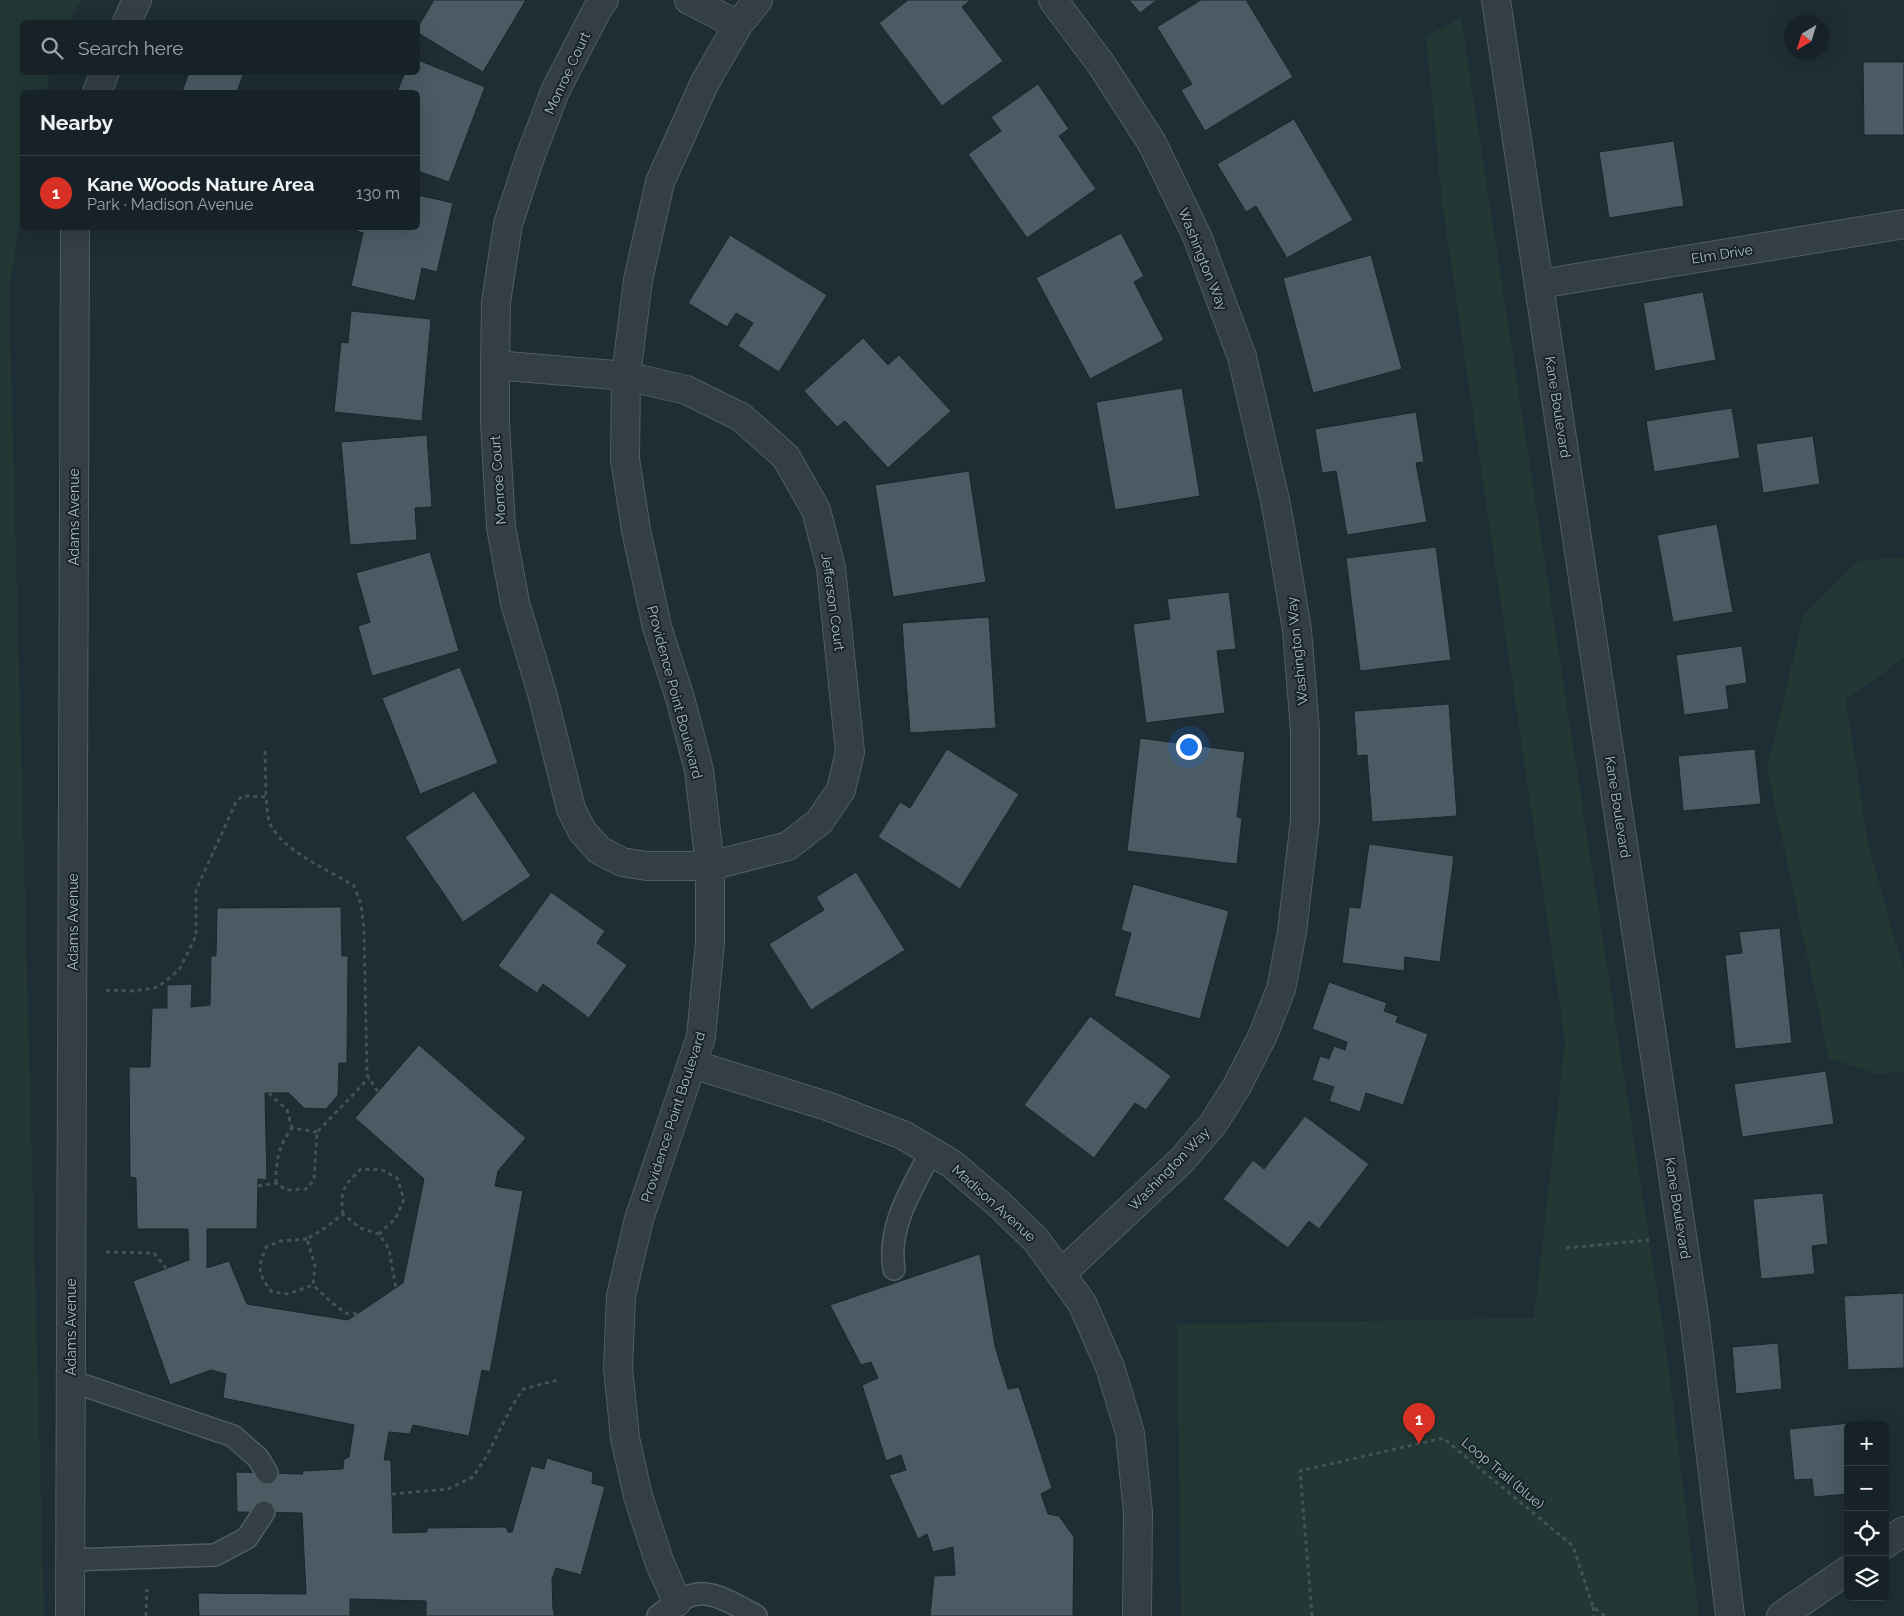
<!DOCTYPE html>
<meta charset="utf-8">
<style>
body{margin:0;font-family:Raleway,sans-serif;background:#242f34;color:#f1f3f6}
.controls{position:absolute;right:15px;bottom:15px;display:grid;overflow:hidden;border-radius:8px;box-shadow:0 5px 20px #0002}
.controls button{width:45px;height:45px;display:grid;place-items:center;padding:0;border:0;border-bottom:1px solid #363f45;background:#172228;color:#f1f3f6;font:25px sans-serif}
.compass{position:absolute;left:1784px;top:15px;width:45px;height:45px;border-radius:50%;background:#172228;box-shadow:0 5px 20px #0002;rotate:218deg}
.you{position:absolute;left:1188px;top:746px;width:18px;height:18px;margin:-12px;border:4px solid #fff;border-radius:50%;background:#1a73e8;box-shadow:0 0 0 8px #1a73e833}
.badge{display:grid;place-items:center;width:32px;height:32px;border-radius:50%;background:#d93025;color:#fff;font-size:16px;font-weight:700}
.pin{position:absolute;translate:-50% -41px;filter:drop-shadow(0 1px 2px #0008)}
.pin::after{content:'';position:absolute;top:26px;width:18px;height:15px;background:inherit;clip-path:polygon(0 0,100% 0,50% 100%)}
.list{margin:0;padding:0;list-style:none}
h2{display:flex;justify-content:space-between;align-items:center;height:65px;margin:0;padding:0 20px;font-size:21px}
h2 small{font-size:16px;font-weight:400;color:#9ea4a8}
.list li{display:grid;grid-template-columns:32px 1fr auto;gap:15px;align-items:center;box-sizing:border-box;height:75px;padding:0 20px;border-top:1px solid #363f45}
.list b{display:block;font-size:19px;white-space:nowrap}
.list p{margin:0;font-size:16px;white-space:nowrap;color:#9ea4a8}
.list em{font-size:16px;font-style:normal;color:#9ea4a8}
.icon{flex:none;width:28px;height:28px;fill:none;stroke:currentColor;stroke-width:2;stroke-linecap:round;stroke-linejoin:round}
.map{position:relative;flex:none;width:1904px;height:1616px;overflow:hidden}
.search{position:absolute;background:#172228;box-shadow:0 5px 20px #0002;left:20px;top:20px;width:400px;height:55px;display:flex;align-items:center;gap:12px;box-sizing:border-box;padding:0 18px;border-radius:8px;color:#9ea4a8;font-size:19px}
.panel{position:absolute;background:#172228;box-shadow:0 5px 20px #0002;left:20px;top:90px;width:400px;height:140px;border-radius:8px}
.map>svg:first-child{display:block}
.green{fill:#223834}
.building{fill:#4a5b64;stroke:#1a262c}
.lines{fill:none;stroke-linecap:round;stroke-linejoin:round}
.service-casing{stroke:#505d64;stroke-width:24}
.minor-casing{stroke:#505d64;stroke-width:30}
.tertiary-casing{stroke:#505d64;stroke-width:30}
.path{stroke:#415452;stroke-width:3;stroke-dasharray:4 4;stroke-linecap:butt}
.service{stroke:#333f45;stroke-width:21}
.minor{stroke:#333f45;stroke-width:28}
.tertiary{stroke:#333f45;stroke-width:28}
.labels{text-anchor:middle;stroke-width:4;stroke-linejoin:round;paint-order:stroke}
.street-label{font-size:14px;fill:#acbac3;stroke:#18242a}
</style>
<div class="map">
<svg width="1904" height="1616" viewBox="0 0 1904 1616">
<rect width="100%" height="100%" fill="#1f2d35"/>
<path class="green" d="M0,0h82l-13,22h-47v50l28,1 -4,19h-24v117l-13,81 35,1326h-44z
M1461,18l205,1330 33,268h-518l-4,-292 357,-6 31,-277 -123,-839 -16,-166z
M1904,557v101l-58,42 22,143 36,129v99l-27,3 -48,-16 -62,-289 37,-156 53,-52z"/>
<path class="building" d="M434,0h92l-43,72 -65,-39v-6z
M908,0h63l-9,7 41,54 -61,45 -63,-83z
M1129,0h28l-17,13z
M1201,0h45l47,77 -88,54 -24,-41 11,-6 -35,-57z
M418,60l67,27 -36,95 -31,-11v-79h-21l8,-20h13z
M1863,62h41v73h-40z
M189,72h55l-7,20h-55z
M1038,84l31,45 -10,7 37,53 -69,49 -59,-84 33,-23 -10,-14z
M1294,119l59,101 -66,38 -31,-52 -10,6 -29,-48z
M1674,141l10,65 -75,12 -10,-66z
M418,195l35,8 -16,69 -15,-4 -7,33 -64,-15 12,-53 -9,-3 1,-2h63z
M1121,233l23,43 -10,6 30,58 -74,39 -54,-101z
M730,235l97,60 -48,77 -41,-26 15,-23 -17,-10 -9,14 -39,-24z
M1371,255l31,114 -89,24 -30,-115z
M1703,292l13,68 -61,11 -12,-68z
M351,311l80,8 -9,102 -88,-9 7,-70 7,1z
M863,338l25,27 11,-10 52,56 -63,57 -43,-47 -8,6 -33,-36z
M1182,388l18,108 -85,14 -19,-108z
M1732,408l8,50 -86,14 -8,-51z
M1416,412l8,50 -8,1 11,59 -80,13 -11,-64 -14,2 -7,-44z
M427,435l5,72 -17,1 2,32 -67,5 -9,-103z
M1813,436l7,48 -57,9 -7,-49z
M969,471l17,111 -93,15 -18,-112z
M1717,524l16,88 -60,10 -16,-87z
M1436,547l15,113 -91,11 -14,-113z
M430,552l29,99 -87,25 -14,-50 12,-4 -14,-49z
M1229,592l7,57 -19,2 8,62 -79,10 -13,-99 37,-5 -3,-20z
M989,617l7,111 -86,5 -8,-110z
M1742,646l5,37 -21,3 3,23 -45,6 -8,-60z
M460,667l38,96 -78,31 -38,-96z
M1449,704l8,112 -85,6 -5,-67 -10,1 -3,-45z
M1140,738l105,14 -8,65 5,1 -5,46 -110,-13z
M947,749l72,45 -59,95 -82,-52 22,-35 10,6z
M1755,749l6,55 -78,7 -5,-55z
M474,791l57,85 -68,46 -58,-85z
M1369,844l85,12 -14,106 -35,-5 -1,14 -62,-8 7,-56 11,1z
M856,872l49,78 -94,60 -42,-66 55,-34 -8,-13z
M1133,884l96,27 -29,108 -86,-23 17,-63 -10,-3z
M551,892l54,39 -8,12 30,22 -38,53 -46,-34 -6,9 -39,-27z
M341,907l1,49h6l-1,107h-8l-1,32 -12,14 -22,-1 -15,-15h-24l2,87 -9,-1 -1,50h-50v39l22,-7 18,43 101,16 55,-37 21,-104 -69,-61 64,-73 107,93 -28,33 -3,15 28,5 -33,181 -8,-2 -13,66 -56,-11 -3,9 -21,-2 -5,28h7l2,73 34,-1v-4l79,-1 2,5h4l19,-66 13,3 3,-11 46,14 -1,11 13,4 -24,88 -25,-7 -4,11 1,30 2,7h-129v-15l-76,-2v17h-151l-1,-23 108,1 -4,-81 -65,-1 -1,-40 67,2 -1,-3 41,-2 1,-10 5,-2 5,-32 -131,-27 3,-24 -15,-4 -41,15 -37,-104 56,-21 -1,-31h-51l-1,-51 -6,-1 -1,-110h21l2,-59h15v-23l25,-1 -1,23 19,-2 1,-49h5l1,-48z
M1780,928l12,115 -57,6 -10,-94 17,-2 -3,-21z
M1329,982l58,21 -3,8 14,5 -2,6 32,12 -25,71 -37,-12 -6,19 -31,-11 5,-14 -22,-7 8,-24 9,3 5,-13 11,4 2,-8 -35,-13z
M1090,1016l81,60 -25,34 -11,-7 -41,55 -70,-53z
M1826,1071l8,53 -92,13 -8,-53z
M1305,1116l64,48 -50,65 -10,-8 -21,27 -65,-49 30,-39 11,9z
M1823,1193l5,51 -16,2 3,28 -54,5 -8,-80z
M980,1254l15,92 13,43 11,-2 33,101 -11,6 7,20 11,2 15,21 -1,79h-143l4,-40 21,-1 -2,-28 -20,5 -6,-18 -9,5 -29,-64 17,-5 -5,-15 -15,6 -24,-76 16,-7 -7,-16 -10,3 -31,-60z
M1904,1293v75l-56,2 -4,-74z
M1778,1343l4,46 -46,5 -4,-47z
M1871,1421v4h-23v69l-34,3 -2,-18 -18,1 -5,-51z"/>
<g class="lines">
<g class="service-casing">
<path id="service" d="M894,1269c-7,-43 18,-80 37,-117
M71,1381l162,55 25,22 9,15
M71,1560l144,-5 32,-17 17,-26
M658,1616c12,-9 26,-21 41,-22 17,-2 43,14 57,22"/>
</g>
<g class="minor-casing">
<path id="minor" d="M689,0l49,25
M1053,0l48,64 51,79 45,93 45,121 33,143 6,33 16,97 8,101v89l-13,112 -11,57 -18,46 -26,51 -24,38 -31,36 -121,114
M127,22l10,-22
M97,92l8,-20
M1540,284l364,-60
M495,365l131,11 60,14 55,27 45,40 30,53 15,58 19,184 -9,38 -22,32 -31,24 -78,20h-63l-25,-4 -23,-12 -17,-19 -11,-22 -29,-116 -27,-90 -14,-76 -6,-104v-58l1,-63 12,-78 22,-67 26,-68 41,-79 7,-10
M692,1064l135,42 76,29 49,29 48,41 36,35 46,63 28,64 20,66 8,80 -1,103
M1885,1544l19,-13
M677,1602l-18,-41 -21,-65 -13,-58 -7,-70 3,-72 18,-77 62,-182 9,-95v-76l-11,-96 -19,-72 -23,-71 -21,-97 -11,-71 1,-83 12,-96 22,-98 45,-100 33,-57 20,-25
M70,1616l5,-1388
M1781,1616l67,-46"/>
</g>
<g class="tertiary-casing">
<path id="tertiary" d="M1496,0l198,1315 36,301"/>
</g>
<path class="path" d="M265,751l1,46
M107,992l1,-2 27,1 23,-4 21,-17 17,-34v-46l41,-90 6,-4 23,1c1,8 1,19 4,27 15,29 58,45 84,62l7,18 3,25 3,146 11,17
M269,1093l18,17 5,18
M276,1183c0,-23 2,-36 16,-55l25,4
M258,1186l18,-3 10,7 20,-1 8,-9 3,-48 52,-54
M343,1214c-3,-24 1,-29 18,-45l21,1 15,8 7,21 -8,19 -17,16
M307,1239l-26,2 -15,6c-9,22 -8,27 6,45l16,2 25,-9
M1566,1248l83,-8
M106,1252l48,1 12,15
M357,1314l-12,-1 -15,-12 -17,-16 2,-19 -8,-27 18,-11 18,-14 17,14 19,6 10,15 7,39
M392,1494l56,-5 25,-12 13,-20 26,-51 11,-17 35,-9
M1593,1607l1,9
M146,1616l1,-27
M1312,1616l-12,-145 143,-33 130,108 20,61 12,9"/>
<use href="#service" class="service"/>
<use href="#minor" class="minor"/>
<use href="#tertiary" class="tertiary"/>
</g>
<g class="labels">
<g class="street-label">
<text transform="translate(567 73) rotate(-65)" y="5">Monroe Court</text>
<text transform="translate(1722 254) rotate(-9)" y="5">Elm Drive</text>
<text transform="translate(1203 259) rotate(68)" y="5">Washington Way</text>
<text transform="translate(1558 407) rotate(81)" y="5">Kane Boulevard</text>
<text transform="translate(498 480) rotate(-94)" y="5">Monroe Court</text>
<text transform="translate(74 517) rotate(-90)" y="5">Adams Avenue</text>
<text transform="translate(833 602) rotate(82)" y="5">Jefferson Court</text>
<text transform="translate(1297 651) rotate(-96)" y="5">Washington Way</text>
<text transform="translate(675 692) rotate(75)" y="5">Providence Point Boulevard</text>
<text transform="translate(1618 807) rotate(81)" y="5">Kane Boulevard</text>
<text transform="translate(73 922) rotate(-90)" y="5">Adams Avenue</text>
<text transform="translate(673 1117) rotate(-72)" y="5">Providence Point Boulevard</text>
<text transform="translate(1169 1169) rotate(-46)" y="5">Washington Way</text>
<text transform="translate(994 1203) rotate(42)" y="5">Madison Avenue</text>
<text transform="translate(1678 1208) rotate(81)" y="5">Kane Boulevard</text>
<text transform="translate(71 1327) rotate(-90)" y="5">Adams Avenue</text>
<text transform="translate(1503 1473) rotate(40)" y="5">Loop Trail (blue)</text>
</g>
</g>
</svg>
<div class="controls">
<button>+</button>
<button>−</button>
<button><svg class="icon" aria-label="locate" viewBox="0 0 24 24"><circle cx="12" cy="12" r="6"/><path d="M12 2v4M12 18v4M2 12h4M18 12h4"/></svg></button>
<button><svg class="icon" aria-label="layers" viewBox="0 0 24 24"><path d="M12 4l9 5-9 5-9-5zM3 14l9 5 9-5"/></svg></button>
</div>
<svg class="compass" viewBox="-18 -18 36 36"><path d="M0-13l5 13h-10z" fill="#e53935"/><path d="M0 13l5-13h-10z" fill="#9ea4a8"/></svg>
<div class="you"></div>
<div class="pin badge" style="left:1419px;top:1444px">1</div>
<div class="search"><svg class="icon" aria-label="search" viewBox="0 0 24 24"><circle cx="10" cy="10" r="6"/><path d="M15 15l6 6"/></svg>Search here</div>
<section class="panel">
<h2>Nearby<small></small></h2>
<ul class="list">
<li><span class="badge">1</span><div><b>Kane Woods Nature Area</b><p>Park · Madison Avenue</p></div><em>130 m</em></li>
</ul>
</section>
</div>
